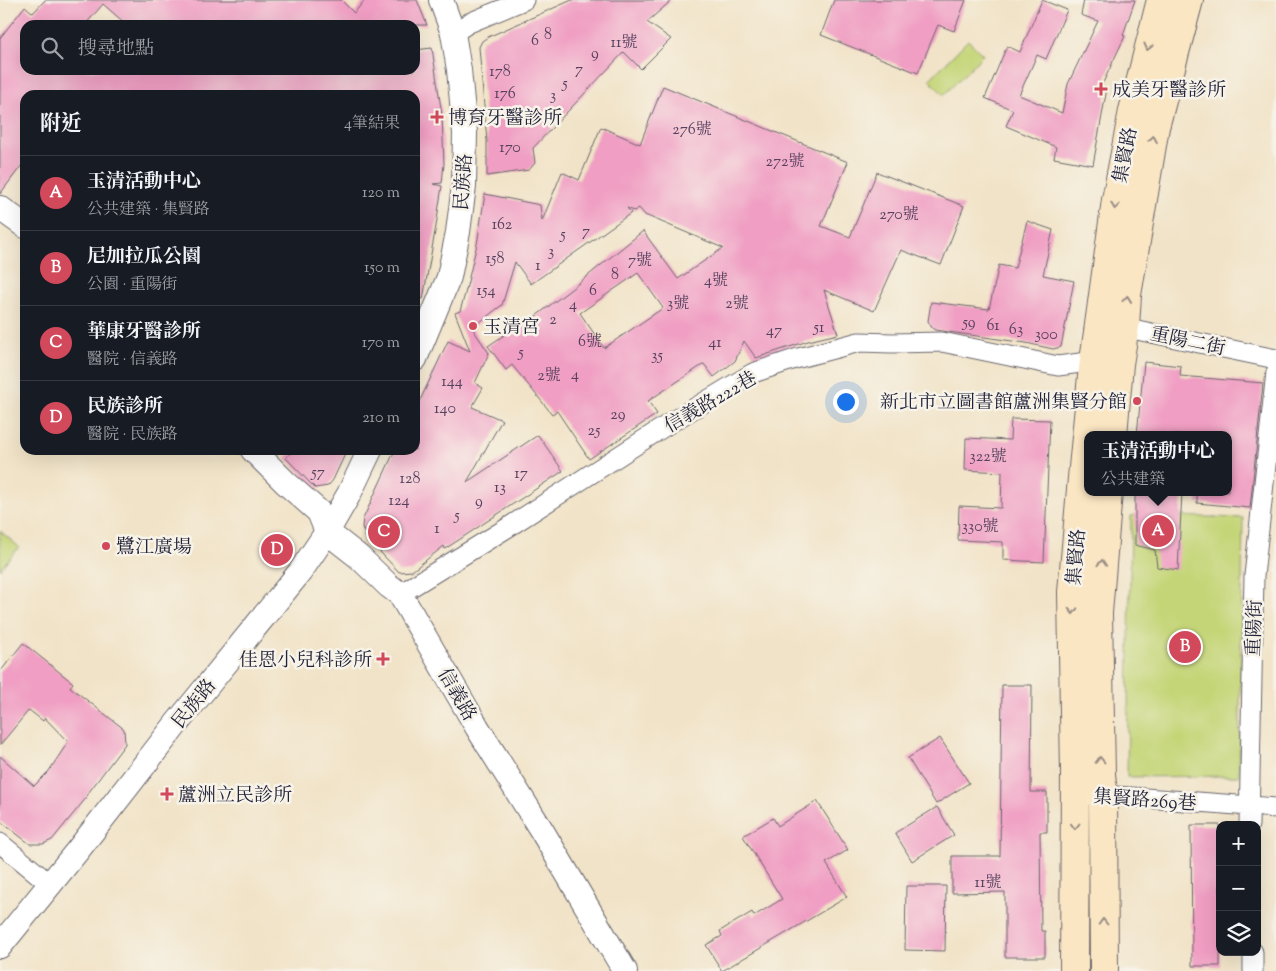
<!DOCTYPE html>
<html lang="zh-TW">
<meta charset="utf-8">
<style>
body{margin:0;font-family:"Sorts Mill Goudy","Noto Serif TC",serif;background:#242831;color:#f1f3f6}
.controls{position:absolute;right:15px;bottom:15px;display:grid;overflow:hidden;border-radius:10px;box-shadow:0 5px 20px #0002}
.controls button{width:45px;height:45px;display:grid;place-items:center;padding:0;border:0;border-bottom:1px solid #363941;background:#171b24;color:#f1f3f6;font:25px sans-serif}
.you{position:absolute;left:845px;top:401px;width:18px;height:18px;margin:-12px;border:4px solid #fff;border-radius:50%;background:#1a73e8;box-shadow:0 0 0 8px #1a73e833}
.badge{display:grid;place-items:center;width:32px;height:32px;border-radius:50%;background:#d1495b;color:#fff;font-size:16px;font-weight:700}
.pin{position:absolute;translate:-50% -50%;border:2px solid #fff;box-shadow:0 1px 5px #0006}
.popup{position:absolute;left:1084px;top:431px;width:148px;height:65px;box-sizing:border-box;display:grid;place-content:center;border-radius:10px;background:#171b24;filter:drop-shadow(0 1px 4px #0005);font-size:16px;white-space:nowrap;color:#9ea1a6}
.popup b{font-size:19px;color:#f1f3f6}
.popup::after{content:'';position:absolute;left:50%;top:100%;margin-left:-10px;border:10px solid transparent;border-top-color:#171b24}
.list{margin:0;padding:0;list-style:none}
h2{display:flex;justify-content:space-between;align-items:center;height:65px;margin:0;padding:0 20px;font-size:21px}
h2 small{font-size:16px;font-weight:400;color:#9ea1a6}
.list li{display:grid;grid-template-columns:32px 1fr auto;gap:15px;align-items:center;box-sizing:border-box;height:75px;padding:0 20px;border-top:1px solid #363941}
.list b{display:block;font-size:19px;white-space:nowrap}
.list p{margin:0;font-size:16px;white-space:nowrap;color:#9ea1a6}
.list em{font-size:16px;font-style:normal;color:#9ea1a6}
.icon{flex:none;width:28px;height:28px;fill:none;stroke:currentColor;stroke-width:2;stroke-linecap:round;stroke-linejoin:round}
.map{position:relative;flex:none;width:1276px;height:971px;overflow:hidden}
.search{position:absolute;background:#171b24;box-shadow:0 5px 20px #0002;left:20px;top:20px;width:400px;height:55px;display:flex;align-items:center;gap:12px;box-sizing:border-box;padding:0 18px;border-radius:15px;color:#9ea1a6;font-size:19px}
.panel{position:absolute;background:#171b24;box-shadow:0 5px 20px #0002;left:20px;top:90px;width:400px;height:365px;border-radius:15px}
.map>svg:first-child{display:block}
.green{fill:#c4d577;stroke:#737c59}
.building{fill:#f09ec3;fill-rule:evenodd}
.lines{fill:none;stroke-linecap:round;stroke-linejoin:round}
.minor-casing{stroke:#6a666c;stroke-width:21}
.tertiary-casing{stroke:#6a666c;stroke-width:26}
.secondary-casing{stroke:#6a666c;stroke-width:30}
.minor{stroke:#fff;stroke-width:19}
.tertiary{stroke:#fff;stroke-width:24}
.secondary{stroke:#fbe6c3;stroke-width:28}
.oneway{stroke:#998e86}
.poi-dot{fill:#d1495b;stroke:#f7f3e8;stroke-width:2}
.labels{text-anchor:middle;stroke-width:5;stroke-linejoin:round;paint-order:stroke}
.number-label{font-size:16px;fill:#56415d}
.poi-label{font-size:19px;fill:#22223b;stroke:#f7f3e8;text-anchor:start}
.street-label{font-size:19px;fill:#22223b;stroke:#f7f3e8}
</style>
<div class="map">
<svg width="1276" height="971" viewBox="0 0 1276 971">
<rect width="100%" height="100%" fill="#f7f3e8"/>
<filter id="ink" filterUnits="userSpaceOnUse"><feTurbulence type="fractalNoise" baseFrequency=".02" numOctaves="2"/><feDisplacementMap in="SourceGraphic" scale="10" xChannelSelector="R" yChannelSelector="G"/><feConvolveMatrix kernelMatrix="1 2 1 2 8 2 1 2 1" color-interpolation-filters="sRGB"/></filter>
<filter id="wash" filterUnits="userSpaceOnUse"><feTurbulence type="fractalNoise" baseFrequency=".0096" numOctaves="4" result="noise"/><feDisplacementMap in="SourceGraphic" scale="20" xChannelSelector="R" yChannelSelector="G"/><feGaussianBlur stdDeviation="1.12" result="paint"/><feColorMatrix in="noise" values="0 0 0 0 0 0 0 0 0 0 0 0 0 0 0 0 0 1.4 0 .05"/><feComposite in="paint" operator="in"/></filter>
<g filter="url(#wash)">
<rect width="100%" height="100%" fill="#f1e3c7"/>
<path class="green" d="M968,40l15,15 -39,40 -15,-15z
M1135,515l108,3 -4,258 -112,1 4,-261z
M0,531l19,16 -19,22z"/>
<g id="blocks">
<path class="building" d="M45,0h296l13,13 11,-13h52l10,25h-300l-24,-21 -18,21h-60v45h390v-20l17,-2 10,67 2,49 -2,19 -9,1 9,2 -6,40 -13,73 -8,-1v-203h-390v66l-25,33v-156l25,-32 8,7z
M572,0h100l-25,22 24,17 -30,30 -17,-17 -91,96 2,15 -6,7 -42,6v-35l-8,-94 3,-6 6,-4z
M834,0h132l-12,31 -16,-6 -20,48 -97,-38z
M1042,0l25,10 -21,49 -9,-4 -18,40 43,18 6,-29 30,-63 -17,-6 3,-15h51l-12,35 2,1 -24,51 6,1 -14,77 -39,-7 2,-11 -50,-21 7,-16 -28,-12 22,-52 13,6z
M663,86l185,76 -27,64 29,11 27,-65 87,34 -23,59 -40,-15 -27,61 -50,-21 14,44 -30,7 -52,17 -12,-17 -9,20 -21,16 -10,-13 -56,37 9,13 -68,45 -32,-48 -5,3 -40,-49 -6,5 -18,-24 34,-23 5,-2 1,1 46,-35 69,-56 35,48 45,-31 -78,-33 -6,-7 -5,3 -7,-3 4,5 -100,71 -16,-22 -13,43 -30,23 17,25 -14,30 8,5 -11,19 30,13 -35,62 71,-47 25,36 -118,78 -1,-3 -32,25 -13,1 -33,-35 -4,-10 1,-8 32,-69h20v-39l33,-70 22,10 -15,-38 5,-2 5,-17 12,-50 8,-50 55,11 2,16 20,-49 17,8 22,-53 39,17zM638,273l25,35 -59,40 -24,-35z
M1027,221l26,9 -10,45 31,6 -13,66 -8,2 -27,-6 -91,-13 -3,-2 -4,-7 3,-19 58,7 10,-44 16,3z
M1144,362l37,4 -1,10 83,7 -13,125 -53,-5v-11h31v-57h-91z
M1011,419l39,1 -6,142 -41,-2v-18l-45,-2 1,-34 42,2 1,-36 -37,-2 1,-32 44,2z
M293,450h54l-14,30 -5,6 -13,2 -29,-30z
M1135,492h47l-4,78 -21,-3 -2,-17 -20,-5z
M23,643l50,40 -3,4 54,42 1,15 -39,52 1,1 -35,43 -9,4h-13l-30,-23v-65l34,30 15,-15 19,-29 -23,-24 -2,3 -14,-11 -29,35v-73z
M1002,685h30l-1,107h16v40h-7l1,99h4v26h-40v-65l-53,1v-37h48z
M940,738l29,45 -33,21 -28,-46z
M817,801l31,49 -22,13 21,34 -125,74 -16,-26 16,-9 -2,-5 32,-19 2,4 28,-17 -39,-63 30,-18 5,8z
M937,807l17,28 -42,26 -17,-28z
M1191,825h29v141h-28z
M906,886h40l-1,65 -40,-1z"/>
</g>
</g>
<g filter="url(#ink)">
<use href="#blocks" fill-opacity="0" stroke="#6a666c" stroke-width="1"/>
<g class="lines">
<g class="minor-casing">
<path id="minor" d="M453,33l16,-10 55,-23
M1113,325l163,34
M400,594l107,-66 166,-107 80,-48 42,-14 64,-17 33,1 50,-1 116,24 37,-5 11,1
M1075,794l57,3 144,11
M1249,825l5,-249 22,-204
M0,843l50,41
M1253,952v19"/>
</g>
<g class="tertiary-casing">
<path id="tertiary" d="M0,208l25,18
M415,359l34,-82 9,-45 6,-46 1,-53 -6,-63 -6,-37 -12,-33
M253,450l33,33 33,29 8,20 32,25 30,29 11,8 77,133 65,104 83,140
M0,946l78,-96 99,-127 123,-151 27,-40 22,-38 21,-44"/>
</g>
<g class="secondary-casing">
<path id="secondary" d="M1113,435l6,-71 6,-38 2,-31 28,-168 34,-127
M1074,971l1,-198 -3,-181 10,-114 10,-102 24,-176 17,-89 28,-111
M1104,971l-1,-176 -2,-21 -3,-161 10,-121"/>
</g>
<use href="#minor" class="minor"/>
<use href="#tertiary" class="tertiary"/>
<use href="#secondary" class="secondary"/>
</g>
<defs><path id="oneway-chevron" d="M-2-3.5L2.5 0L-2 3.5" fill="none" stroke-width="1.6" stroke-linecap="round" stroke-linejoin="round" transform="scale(1.25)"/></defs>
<g class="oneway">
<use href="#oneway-chevron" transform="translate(1148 47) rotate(104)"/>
<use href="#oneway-chevron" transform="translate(1153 139) rotate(-80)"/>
<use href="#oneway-chevron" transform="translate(1115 206) rotate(98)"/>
<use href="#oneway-chevron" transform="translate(1127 299) rotate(-85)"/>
<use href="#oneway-chevron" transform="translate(1102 563) rotate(-86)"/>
<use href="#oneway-chevron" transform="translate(1073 611) rotate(89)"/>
<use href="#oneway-chevron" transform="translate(1100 760) rotate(-91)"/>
<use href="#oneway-chevron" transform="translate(1075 826) rotate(91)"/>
<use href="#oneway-chevron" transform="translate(1103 922) rotate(-91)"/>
</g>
</g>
<g class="poi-dot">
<path d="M1098.5 81.5h5v5h5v5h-5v5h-5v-5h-5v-5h5z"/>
<path d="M434.5 109.5h5v5h5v5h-5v5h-5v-5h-5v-5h5z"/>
<circle cx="473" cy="326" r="5"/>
<circle cx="1137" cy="401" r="5"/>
<circle cx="106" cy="546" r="5"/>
<path d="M380.5 651.5h5v5h5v5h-5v5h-5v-5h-5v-5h5z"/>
<path d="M164.5 786.5h5v5h5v5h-5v5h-5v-5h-5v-5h5z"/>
</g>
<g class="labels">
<g class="number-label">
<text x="548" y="39">8</text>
<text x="535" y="45">6</text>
<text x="624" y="47">11號</text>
<text x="595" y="58">9</text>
<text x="579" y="74">7</text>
<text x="500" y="76">178</text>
<text x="565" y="88">5</text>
<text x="505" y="98">176</text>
<text x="553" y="100">3</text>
<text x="692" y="134">276號</text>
<text x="510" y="152">170</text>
<text x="785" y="166">272號</text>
<text x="899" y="219">270號</text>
<text x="502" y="229">162</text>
<text x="586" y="236">7</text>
<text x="563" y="239">5</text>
<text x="551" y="256">3</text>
<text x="495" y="263">158</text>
<text x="640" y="265">7號</text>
<text x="538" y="270">1</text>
<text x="615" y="279">8</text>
<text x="716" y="285">4號</text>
<text x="486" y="295">154</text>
<text x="593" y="295">6</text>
<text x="678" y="308">3號</text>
<text x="737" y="308">2號</text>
<text x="573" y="309">4</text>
<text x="553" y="324">2</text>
<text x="969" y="327">59</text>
<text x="993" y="330">61</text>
<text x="819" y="332">51</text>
<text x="1016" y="334">63</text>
<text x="774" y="335">47</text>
<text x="1046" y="339">300</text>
<text x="590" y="346">6號</text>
<text x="715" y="347">41</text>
<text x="521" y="357">5</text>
<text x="657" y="360">35</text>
<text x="575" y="379">4</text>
<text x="549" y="380">2號</text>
<text x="452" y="386">144</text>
<text x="445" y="413">140</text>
<text x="618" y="419">29</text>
<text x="594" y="435">25</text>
<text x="988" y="461">322號</text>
<text x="318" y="477">57</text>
<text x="521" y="478">17</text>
<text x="410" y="483">128</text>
<text x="500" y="492">13</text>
<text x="399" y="505">124</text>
<text x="479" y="506">9</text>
<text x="457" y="520">5</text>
<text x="980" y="531">330號</text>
<text x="437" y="533">1</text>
<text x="988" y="887">11號</text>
</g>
<g class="poi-label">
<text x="1112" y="96">成美牙醫診所</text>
<text x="448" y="124">博育牙醫診所</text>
<text x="483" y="333">玉清宮</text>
<text x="1127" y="408" text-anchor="end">新北市立圖書館蘆洲集賢分館</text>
<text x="116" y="553">鷺江廣場</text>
<text x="372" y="666" text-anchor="end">佳恩小兒科診所</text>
<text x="178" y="801">蘆洲立民診所</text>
</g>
<g class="street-label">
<text transform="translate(1124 155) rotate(-79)" y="7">集賢路</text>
<text transform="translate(462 182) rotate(-86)" y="7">民族路</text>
<text transform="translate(1188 340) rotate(12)" y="7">重陽二街</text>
<text transform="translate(710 401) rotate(-30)" y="7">信義路222巷</text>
<text transform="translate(1075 557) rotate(-85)" y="7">集賢路</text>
<text transform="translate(1253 628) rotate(-88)" y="7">重陽街</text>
<text transform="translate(458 694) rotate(60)" y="7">信義路</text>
<text transform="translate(193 703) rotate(-51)" y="7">民族路</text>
<text transform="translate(1145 799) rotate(4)" y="7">集賢路269巷</text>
</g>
</g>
</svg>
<div class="controls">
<button>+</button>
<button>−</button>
<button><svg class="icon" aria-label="layers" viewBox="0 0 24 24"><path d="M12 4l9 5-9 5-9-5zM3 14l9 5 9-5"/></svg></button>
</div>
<div class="you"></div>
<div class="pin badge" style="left:1158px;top:531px">A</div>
<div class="popup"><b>玉清活動中心</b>公共建築</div>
<div class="pin badge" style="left:1185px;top:647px">B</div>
<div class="pin badge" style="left:384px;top:532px">C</div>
<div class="pin badge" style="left:277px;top:550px">D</div>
<div class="search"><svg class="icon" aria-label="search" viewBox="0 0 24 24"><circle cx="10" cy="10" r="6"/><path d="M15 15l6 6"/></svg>搜尋地點</div>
<section class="panel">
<h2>附近<small>4筆結果</small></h2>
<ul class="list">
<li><span class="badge">A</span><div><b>玉清活動中心</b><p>公共建築 · 集賢路</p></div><em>120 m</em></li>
<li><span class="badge">B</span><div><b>尼加拉瓜公園</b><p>公園 · 重陽街</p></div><em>150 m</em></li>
<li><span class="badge">C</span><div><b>華康牙醫診所</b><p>醫院 · 信義路</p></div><em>170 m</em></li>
<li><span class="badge">D</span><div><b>民族診所</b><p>醫院 · 民族路</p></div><em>210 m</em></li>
</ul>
</section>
</div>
